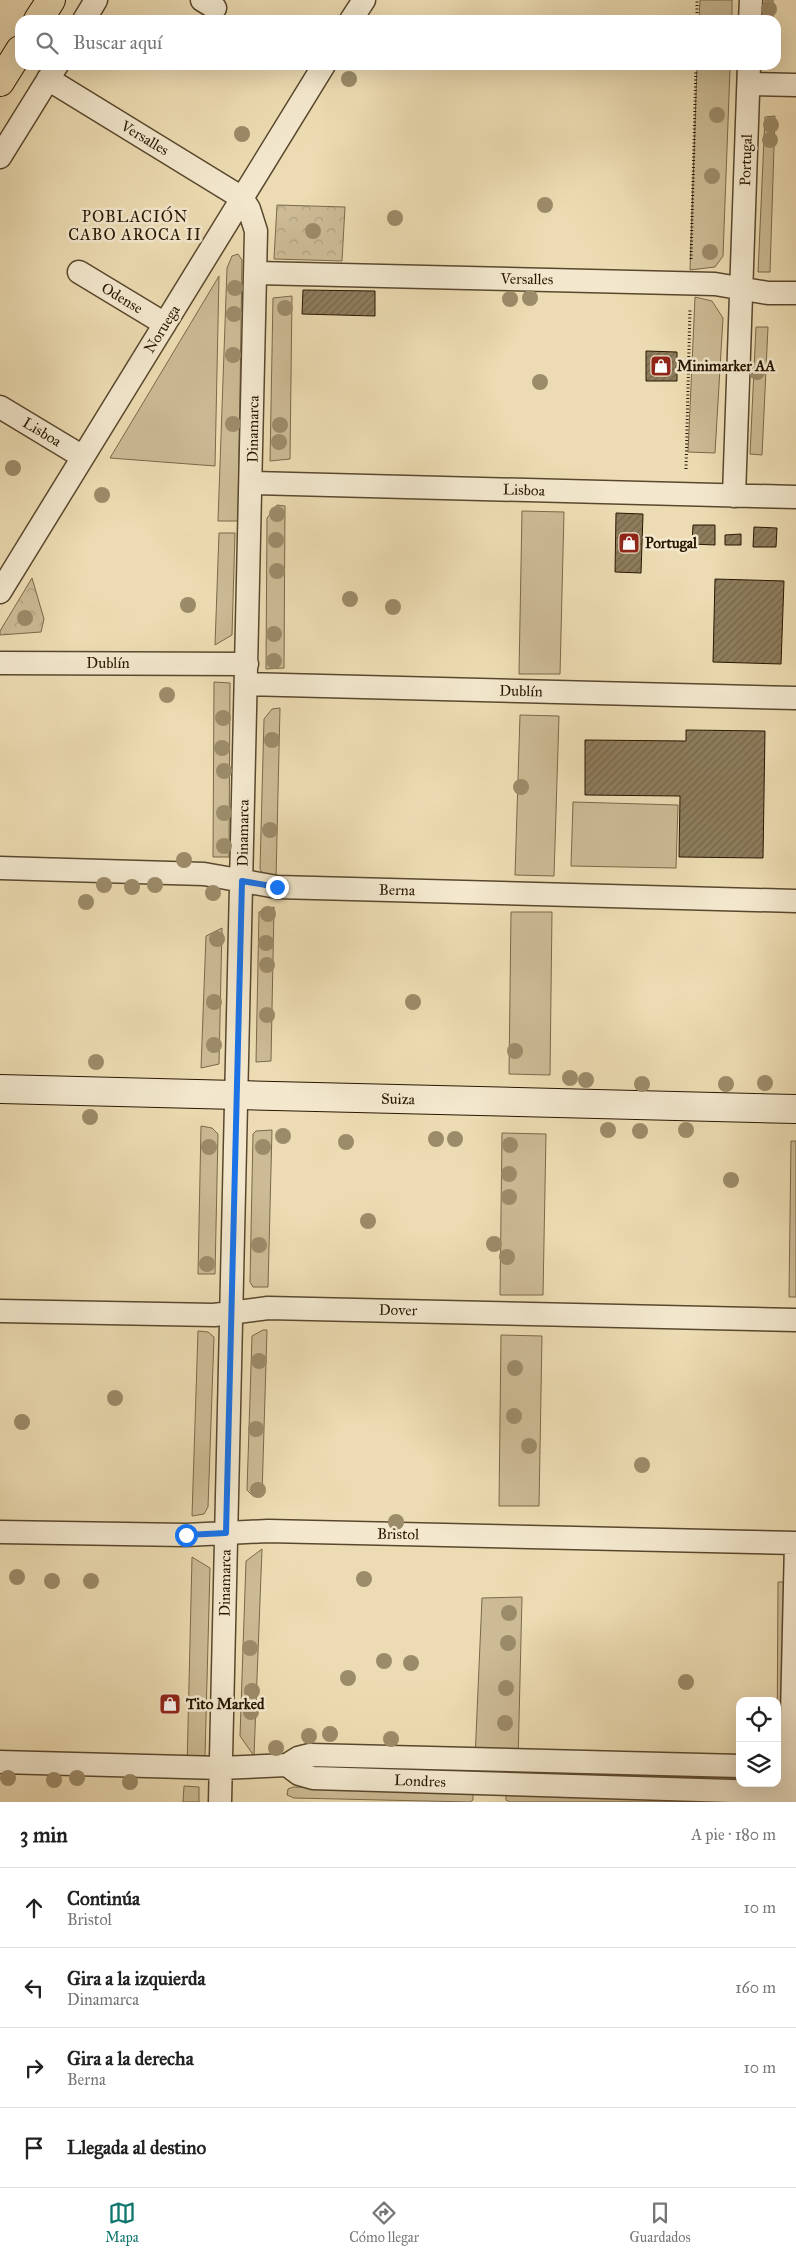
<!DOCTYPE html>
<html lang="es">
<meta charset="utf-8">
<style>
body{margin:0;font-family:"IM FELL Great Primer",serif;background:#f2f2f2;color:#222}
.controls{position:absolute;right:15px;bottom:15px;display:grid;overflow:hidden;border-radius:10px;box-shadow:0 5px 20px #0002}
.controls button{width:45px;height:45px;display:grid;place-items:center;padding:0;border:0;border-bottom:1px solid #e0e0e0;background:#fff;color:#222;font:25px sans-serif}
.stop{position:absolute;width:15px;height:15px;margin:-11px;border:4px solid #1a73e8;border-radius:50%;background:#fff}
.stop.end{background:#1a73e8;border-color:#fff;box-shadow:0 1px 5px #0008}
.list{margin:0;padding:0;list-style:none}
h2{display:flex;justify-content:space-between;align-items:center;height:65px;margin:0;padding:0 20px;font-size:21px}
h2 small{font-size:16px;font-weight:400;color:#767676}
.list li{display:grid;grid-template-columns:32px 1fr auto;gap:15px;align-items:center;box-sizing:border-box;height:80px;padding:0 20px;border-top:1px solid #e0e0e0}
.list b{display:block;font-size:19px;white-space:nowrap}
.list p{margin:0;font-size:16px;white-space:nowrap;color:#767676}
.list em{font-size:16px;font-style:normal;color:#767676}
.icon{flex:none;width:28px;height:28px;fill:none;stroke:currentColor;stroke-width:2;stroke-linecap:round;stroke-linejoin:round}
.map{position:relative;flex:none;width:796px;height:1802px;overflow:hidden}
.search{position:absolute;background:#fff;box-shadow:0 5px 20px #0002;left:15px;right:15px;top:15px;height:55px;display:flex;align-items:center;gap:12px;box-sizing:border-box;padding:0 18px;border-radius:15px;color:#767676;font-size:19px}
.sheet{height:385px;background:#fff}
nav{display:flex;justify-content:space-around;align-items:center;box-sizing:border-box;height:70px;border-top:1px solid #e0e0e0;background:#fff;font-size:14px;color:#767676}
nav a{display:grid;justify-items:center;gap:2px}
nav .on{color:#0f766e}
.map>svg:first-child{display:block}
.grass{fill:#ccbb95;stroke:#7a694a}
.forest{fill:url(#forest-crowns);stroke:#7a694a}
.building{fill:url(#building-hatch);stroke:#281700}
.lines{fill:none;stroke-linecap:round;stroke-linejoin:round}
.street-casing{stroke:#59482d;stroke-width:25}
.secondary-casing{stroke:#281700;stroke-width:30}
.primary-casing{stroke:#281700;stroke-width:30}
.path{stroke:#281700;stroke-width:3;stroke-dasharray:1 2.5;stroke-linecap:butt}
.street{stroke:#f3e8ce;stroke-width:22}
.secondary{stroke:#f3e8ce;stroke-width:28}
.primary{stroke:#eddcb3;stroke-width:28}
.tree{fill:#9c8b69}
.route{stroke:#1a73e8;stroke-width:6}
.labels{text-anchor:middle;stroke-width:5;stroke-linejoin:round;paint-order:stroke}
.street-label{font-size:15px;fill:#281700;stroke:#f3e8ce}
.poi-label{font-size:15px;font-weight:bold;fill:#281700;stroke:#f3e8ce;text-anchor:start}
.neighbourhood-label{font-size:16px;letter-spacing:1px;fill:#281700;stroke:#f3e8ce}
</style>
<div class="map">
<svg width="796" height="1802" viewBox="0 0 796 1802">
<defs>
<pattern id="forest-crowns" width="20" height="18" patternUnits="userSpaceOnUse" patternTransform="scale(1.25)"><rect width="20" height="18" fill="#ccbb95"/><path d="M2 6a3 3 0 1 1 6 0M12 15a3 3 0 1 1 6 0" fill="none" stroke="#afa07f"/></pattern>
<pattern id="building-hatch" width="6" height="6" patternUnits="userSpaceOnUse" patternTransform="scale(1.25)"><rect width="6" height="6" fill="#8e7d5d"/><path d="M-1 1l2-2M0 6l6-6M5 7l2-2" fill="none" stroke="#74654a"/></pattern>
</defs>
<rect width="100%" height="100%" fill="#eddcb3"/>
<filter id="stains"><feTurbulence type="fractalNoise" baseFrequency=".004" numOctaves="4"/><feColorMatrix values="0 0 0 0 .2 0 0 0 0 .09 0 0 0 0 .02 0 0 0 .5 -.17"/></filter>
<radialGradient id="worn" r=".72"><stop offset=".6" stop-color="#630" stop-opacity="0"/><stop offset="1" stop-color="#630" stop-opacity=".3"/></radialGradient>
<path class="grass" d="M700,0h32v20h-33z
M765,0h8v20h-8z
M697,65h28l5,4 -7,187 -8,11 -25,3z
M775,116l-5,156h-12l7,-155z
M238,254l4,6 -4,261h-20l9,-253 5,-12z
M219,276l-4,190 -105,-8z
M292,296l-2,163 -20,2 3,-163z
M695,297l17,4 11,17 -8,135 -27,-1z
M756,327h12l-6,128 -12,-1z
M277,505l8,1 -1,162 -18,1 1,-151z
M522,511l42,1 -4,162h-41z
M219,533h16l-3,102 -17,10z
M214,682l16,1 -1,174h-16z
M280,708l-4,171h-11l-5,-10 4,-150 8,-10z
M520,715l39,1 -5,160 -39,-1z
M573,802l105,3 -2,63 -105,-2z
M274,907l-3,154 -15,1 3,-150z
M511,912h41l-2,163 -41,-1z
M222,928l-3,136 -18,4 5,-132z
M201,1126l11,2 6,6 -3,140h-17z
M272,1130l-4,157h-15l-3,-5 3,-148 3,-3z
M502,1133l44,1 -3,161h-43z
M791,1141h5v156h-7z
M263,1330h4l-5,165 -9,1 -6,-6 5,-154z
M198,1331l10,1 6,5 -6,170 -4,7 -12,2z
M501,1335l41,1 -3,170h-40z
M262,1549l-8,207 -14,-20 6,-175z
M192,1557l18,11 -5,188 -18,12z
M778,1582h18v165h-19z
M522,1597l-4,165 -43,-3 7,-161z
M184,1786l15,1v15h-16z
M293,1787l176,3 4,3v7l-3,2 -176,-4 -7,-3 1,-6z
M506,1794l248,8h-244l-4,-2z"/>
<path class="forest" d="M277,205l68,2 -3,54 -68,-2z
M32,578l12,41 -3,13 -41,3v-4z"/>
<path class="building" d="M303,290l72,1v25l-73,-2z
M646,351l31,1v29h-31z
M616,513l27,1 -2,59 -26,-1z
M693,525h22v20l-23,-1z
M754,527l23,1 -1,19h-23z
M741,534v11h-16v-10z
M715,579l69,2 -3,83 -68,-2z
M686,730l79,1 -2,127 -84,-1 1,-61 -95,-1v-55l101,1z"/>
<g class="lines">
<g class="street-casing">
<path id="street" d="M202,0l13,8
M84,20l12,-20
M351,20l13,-20
M750,20l1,-20
M48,79l194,119 7,11 7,22 -36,1571
M749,84l47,1
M0,157l57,-92
M79,272l86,52
M257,273l458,11 53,9h28
M0,407l83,50
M252,483l544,14
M734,496l15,-431
M0,592l324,-527
M0,663l247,1
M247,684l549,14
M0,868l204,6 73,13 519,14
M0,1311l214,4 54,-7 528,12
M0,1532l186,3 82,-4 528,12
M0,1762l221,6 66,-3 11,-7 12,-3 430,11
M287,1765l12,9 14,4 483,15
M790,1802l6,-259"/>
</g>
<g class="secondary-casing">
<path id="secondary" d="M0,1089l796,20"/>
</g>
<g class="primary-casing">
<path id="primary" d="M38,20l13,-20
M0,82l20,-32"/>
</g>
<path class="path" d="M697,20v-20
M691,259l5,-194
M686,469l4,-161"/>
<use href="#street" class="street"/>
<use href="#secondary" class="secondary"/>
<use href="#primary" class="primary"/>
</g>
<g class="tree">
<circle cx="769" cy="9" r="8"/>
<circle cx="349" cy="79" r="8"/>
<circle cx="717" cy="115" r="8"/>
<circle cx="771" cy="125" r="8"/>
<circle cx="242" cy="134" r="8"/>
<circle cx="770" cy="140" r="8"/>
<circle cx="712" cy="176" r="8"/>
<circle cx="545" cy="205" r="8"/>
<circle cx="395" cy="218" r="8"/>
<circle cx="313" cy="231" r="8"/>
<circle cx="710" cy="252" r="8"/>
<circle cx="235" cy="288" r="8"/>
<circle cx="530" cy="298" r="8"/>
<circle cx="510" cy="299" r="8"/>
<circle cx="285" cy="308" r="8"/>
<circle cx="234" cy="314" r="8"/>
<circle cx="233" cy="355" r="8"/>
<circle cx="757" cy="372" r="8"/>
<circle cx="540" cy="382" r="8"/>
<circle cx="233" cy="424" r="8"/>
<circle cx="280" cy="425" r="8"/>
<circle cx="279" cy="442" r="8"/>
<circle cx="13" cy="468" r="8"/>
<circle cx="102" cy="495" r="8"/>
<circle cx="277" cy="514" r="8"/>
<circle cx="276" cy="540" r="8"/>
<circle cx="277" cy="571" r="8"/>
<circle cx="350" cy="599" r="8"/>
<circle cx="188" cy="605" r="8"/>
<circle cx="393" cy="607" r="8"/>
<circle cx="25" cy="618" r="8"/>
<circle cx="274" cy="634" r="8"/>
<circle cx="274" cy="661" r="8"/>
<circle cx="167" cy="695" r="8"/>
<circle cx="223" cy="718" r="8"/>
<circle cx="272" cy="740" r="8"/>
<circle cx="222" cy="748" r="8"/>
<circle cx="224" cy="771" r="8"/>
<circle cx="521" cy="787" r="8"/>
<circle cx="224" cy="813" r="8"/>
<circle cx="270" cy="830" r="8"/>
<circle cx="224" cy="846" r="8"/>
<circle cx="184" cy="860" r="8"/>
<circle cx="104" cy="885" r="8"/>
<circle cx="155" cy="885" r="8"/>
<circle cx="132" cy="887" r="8"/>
<circle cx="213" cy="893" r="8"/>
<circle cx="86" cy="902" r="8"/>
<circle cx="268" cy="914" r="8"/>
<circle cx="217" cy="939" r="8"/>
<circle cx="266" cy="943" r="8"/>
<circle cx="267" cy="965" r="8"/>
<circle cx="214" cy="1002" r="8"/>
<circle cx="413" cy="1002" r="8"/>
<circle cx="267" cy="1015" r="8"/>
<circle cx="214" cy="1045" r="8"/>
<circle cx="515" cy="1051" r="8"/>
<circle cx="96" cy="1062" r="8"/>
<circle cx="570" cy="1078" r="8"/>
<circle cx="586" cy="1080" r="8"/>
<circle cx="765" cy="1083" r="8"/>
<circle cx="642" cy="1084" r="8"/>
<circle cx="726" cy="1084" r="8"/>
<circle cx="90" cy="1117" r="8"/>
<circle cx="608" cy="1130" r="8"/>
<circle cx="686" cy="1130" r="8"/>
<circle cx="640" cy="1131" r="8"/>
<circle cx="283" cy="1136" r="8"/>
<circle cx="436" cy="1139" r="8"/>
<circle cx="455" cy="1139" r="8"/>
<circle cx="346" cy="1142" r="8"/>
<circle cx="510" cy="1145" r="8"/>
<circle cx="209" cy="1147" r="8"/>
<circle cx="263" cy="1147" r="8"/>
<circle cx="509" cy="1174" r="8"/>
<circle cx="731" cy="1180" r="8"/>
<circle cx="509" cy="1197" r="8"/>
<circle cx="368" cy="1221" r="8"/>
<circle cx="494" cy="1244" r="8"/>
<circle cx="259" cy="1245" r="8"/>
<circle cx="507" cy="1257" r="8"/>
<circle cx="207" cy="1264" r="8"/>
<circle cx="259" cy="1361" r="8"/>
<circle cx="515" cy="1368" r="8"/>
<circle cx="115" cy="1398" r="8"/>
<circle cx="514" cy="1416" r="8"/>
<circle cx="22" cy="1422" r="8"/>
<circle cx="256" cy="1429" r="8"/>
<circle cx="529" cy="1446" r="8"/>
<circle cx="642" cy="1465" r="8"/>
<circle cx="258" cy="1490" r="8"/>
<circle cx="396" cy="1522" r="8"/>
<circle cx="17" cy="1577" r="8"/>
<circle cx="364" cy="1579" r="8"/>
<circle cx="52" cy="1581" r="8"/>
<circle cx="91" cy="1581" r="8"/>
<circle cx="509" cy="1613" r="8"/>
<circle cx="508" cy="1643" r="8"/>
<circle cx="250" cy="1648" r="8"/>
<circle cx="384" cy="1661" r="8"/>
<circle cx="411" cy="1663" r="8"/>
<circle cx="348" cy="1678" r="8"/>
<circle cx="686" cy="1682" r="8"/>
<circle cx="506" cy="1688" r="8"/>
<circle cx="252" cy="1691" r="8"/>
<circle cx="251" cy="1712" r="8"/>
<circle cx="505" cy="1723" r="8"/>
<circle cx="330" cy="1734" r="8"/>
<circle cx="309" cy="1736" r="8"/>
<circle cx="391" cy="1739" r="8"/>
<circle cx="276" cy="1748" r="8"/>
<circle cx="8" cy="1778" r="8"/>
<circle cx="77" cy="1778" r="8"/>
<circle cx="54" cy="1780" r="8"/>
<circle cx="130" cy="1782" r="8"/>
</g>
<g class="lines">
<path class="route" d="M186,1535l40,-2 16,-652 35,6"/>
</g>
<defs>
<g id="shop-square" transform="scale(1.125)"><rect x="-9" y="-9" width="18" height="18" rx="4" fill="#8f2418" stroke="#f3e8ce"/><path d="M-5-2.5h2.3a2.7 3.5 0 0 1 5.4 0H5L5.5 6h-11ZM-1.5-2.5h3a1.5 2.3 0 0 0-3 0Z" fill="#fff"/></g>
</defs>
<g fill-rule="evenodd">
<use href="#shop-square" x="661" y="366"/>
<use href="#shop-square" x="629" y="543"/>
<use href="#shop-square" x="170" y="1704"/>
</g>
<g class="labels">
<g class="street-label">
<text transform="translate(145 138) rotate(31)" y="5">Versalles</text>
<text transform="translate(746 160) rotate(-88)" y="5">Portugal</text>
<text transform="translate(527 279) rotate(1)" y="5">Versalles</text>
<text transform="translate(122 298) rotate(31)" y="5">Odense</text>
<text transform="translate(162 329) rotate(-58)" y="5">Noruega</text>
<text transform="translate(253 429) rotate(-89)" y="5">Dinamarca</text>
<text transform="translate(42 432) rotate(31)" y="5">Lisboa</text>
<text transform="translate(524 490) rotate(2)" y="5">Lisboa</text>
<text x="108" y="668">Dublín</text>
<text transform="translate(521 691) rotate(1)" y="5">Dublín</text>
<text transform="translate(243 833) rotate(-89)" y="5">Dinamarca</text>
<text transform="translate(397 890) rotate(1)" y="5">Berna</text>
<text transform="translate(398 1099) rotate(1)" y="5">Suiza</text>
<text transform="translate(398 1310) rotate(1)" y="5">Dover</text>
<text transform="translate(398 1534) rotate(1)" y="5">Bristol</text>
<text transform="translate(225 1583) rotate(-89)" y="5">Dinamarca</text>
<text transform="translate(420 1781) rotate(2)" y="5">Londres</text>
</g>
<g class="poi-label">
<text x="677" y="371">Minimarker AA</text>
<text x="645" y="548">Portugal</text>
<text x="186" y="1709">Tito Marked</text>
</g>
<g class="neighbourhood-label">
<text x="135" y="222">POBLACIÓN<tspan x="135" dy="18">CABO AROCA II</tspan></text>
</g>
</g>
<rect width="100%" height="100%" filter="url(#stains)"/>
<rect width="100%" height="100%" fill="url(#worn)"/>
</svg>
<div class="controls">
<button><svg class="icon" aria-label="locate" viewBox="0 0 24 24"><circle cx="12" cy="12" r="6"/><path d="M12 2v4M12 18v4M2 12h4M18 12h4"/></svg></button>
<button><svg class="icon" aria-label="layers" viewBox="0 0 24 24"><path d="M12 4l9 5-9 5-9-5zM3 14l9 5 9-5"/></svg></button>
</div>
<div class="stop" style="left:186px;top:1535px"></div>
<div class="stop end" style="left:277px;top:887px"></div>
<div class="search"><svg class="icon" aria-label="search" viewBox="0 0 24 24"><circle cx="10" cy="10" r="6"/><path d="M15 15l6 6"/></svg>Buscar aquí</div>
</div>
<section class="sheet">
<h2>3 min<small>A pie · 180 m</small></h2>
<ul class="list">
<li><svg class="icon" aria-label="ahead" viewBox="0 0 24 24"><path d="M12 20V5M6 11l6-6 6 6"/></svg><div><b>Continúa</b><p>Bristol</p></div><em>10 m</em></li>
<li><svg class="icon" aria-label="left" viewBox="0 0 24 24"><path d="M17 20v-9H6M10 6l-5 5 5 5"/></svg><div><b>Gira a la izquierda</b><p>Dinamarca</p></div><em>160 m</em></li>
<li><svg class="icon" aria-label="right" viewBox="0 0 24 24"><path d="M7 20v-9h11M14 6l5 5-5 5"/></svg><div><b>Gira a la derecha</b><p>Berna</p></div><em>10 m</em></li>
<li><svg class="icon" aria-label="arrive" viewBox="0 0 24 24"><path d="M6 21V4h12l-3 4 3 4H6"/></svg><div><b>Llegada al destino</b></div></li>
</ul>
</section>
<nav>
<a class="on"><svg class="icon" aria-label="map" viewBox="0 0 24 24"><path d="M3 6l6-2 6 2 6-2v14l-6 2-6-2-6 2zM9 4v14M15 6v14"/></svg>Mapa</a>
<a><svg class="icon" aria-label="directions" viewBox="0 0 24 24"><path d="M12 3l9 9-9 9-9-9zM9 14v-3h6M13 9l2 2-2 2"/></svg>Cómo llegar</a>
<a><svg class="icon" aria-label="saved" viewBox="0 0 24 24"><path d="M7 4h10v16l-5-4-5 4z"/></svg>Guardados</a>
</nav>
